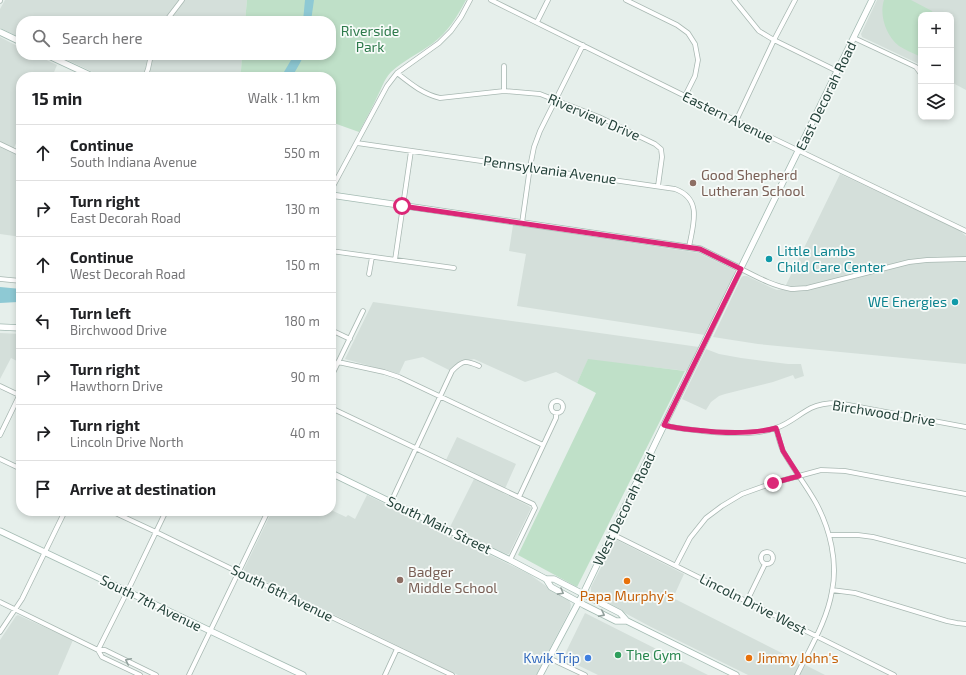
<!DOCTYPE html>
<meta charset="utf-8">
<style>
body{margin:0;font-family:"Exo 2",sans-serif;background:#f6f6f6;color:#202124}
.controls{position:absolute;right:12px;top:12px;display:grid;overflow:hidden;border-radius:8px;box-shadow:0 2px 6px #0003}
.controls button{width:36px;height:36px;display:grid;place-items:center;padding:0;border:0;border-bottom:1px solid #e0e0e0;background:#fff;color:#202124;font:20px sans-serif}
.stop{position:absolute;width:12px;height:12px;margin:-9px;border:3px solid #db2777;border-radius:50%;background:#fff}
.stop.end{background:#db2777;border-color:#fff;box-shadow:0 1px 4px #0008}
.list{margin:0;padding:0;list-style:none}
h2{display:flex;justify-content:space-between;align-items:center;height:52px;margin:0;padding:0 16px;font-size:17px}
h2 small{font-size:13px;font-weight:400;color:#757577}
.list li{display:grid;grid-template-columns:26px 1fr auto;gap:12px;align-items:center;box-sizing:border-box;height:56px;padding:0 16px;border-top:1px solid #e0e0e0}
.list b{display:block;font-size:15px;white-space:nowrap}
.list p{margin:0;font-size:13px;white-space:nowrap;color:#757577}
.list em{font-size:13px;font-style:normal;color:#757577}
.icon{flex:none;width:22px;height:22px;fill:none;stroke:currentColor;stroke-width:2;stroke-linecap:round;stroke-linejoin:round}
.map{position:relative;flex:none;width:966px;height:675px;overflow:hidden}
.search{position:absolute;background:#fff;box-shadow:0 2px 6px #0003;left:16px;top:16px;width:320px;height:44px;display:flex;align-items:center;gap:10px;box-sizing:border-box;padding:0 14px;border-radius:16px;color:#757577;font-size:15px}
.panel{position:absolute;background:#fff;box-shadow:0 2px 6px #0003;left:16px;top:72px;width:320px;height:444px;border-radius:16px}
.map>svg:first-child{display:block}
.built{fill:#d4dfda}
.green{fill:#bfe0c8}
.water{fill:#8ec9d4}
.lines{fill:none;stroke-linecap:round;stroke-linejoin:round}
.street-casing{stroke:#a8b8b2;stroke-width:5.5}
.secondary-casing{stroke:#a4bbb3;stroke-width:7}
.street{stroke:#fff;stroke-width:4}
.secondary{stroke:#fff;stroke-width:5.5}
.oneway{stroke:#92a09c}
.route{stroke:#db2777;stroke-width:5}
.education-dot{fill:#8d6e63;stroke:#f7fbf9;stroke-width:1.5}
.culture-dot{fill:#0f9aa8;stroke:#f7fbf9;stroke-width:1.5}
.food-dot{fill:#e8710a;stroke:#f7fbf9;stroke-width:1.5}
.leisure-dot{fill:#2e9e5b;stroke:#f7fbf9;stroke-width:1.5}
.shop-dot{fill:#3f7fe0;stroke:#f7fbf9;stroke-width:1.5}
.labels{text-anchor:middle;stroke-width:3.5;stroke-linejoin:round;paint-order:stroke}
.park-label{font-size:14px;fill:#2d7a4b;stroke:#f7fbf9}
.street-label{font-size:14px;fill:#24423a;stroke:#f7fbf9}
.education-label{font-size:14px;fill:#785e54;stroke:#f7fbf9;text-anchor:start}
.culture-label{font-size:14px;fill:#0d838f;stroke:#f7fbf9;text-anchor:start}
.food-label{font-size:14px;fill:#c56008;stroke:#f7fbf9}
.leisure-label{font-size:14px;fill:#27864d;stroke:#f7fbf9;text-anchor:start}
.shop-label{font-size:14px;fill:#366cbe;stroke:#f7fbf9;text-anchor:end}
</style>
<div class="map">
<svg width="966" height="675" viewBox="0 0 966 675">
<rect width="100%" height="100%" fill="#e6efeb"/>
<path class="built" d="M5,0h242l-2,21h-224v17l-21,-10v-19z
M877,0h89v90l-15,-8v-67h-30v50l-59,-28 -1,-3z
M0,37l21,11v7h15l21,10 -5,12h-31v61l-2,-1 -7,15 9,5v80l-21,-3z
M57,55h185l-1,15 -2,7h-136z
M840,174l119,56 7,6v128l-208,-20 -45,-7 28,-59 2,-2h4l25,12 5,2 7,-1z
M513,225l186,28 33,16 2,1 1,2 -30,63 -188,-29 9,-52 -17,-3z
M373,302l191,26 135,19 -12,24 -99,-11 -11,23 -21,-11 -31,10 -51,-23 -16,4 -5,9 -30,-15 -18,4 -6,13 -54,-15z
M0,333l21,1v29l-10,-5 -11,21z
M706,349l13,5 22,4 47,6h13l3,12 -9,3 -2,-4 -20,7 -48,12 -6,2 -8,6 -5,8 -24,-11z
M457,437l59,27 -13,29 26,13 2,2 -22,46h-2l-5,-2 -52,-25 26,-52 -30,-15z
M367,495l162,79 17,12 23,14 2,5 -1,5 -34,65h-78l-214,-104v-2l28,-58h59v-1l15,7 2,-2 7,4z
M615,540h2l67,34 -11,24 152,77h-77l-97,-48 -56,-30 -4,-4v-6z
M585,613l105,53 18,9h-110l-35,-17z
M18,615l55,25 -15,35h-58v-35l16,-24z"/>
<path class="green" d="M247,0h219c-9,17 -18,32 -34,44 -13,9 -29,17 -41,28 -7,8 -8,13 -12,21 -6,13 -13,26 -20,39l-28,-10v-45h-92l2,-7 1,-15h89v-34h-86z
M884,0h27l21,11 2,4h-13v37l-2,4c-6,-3 -14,-6 -20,-10 -13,-10 -20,-31 -15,-46z
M588,359l97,12 -108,216 -59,-32 78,-162 -19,-10z"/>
<path class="water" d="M305,0h9l-3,21h-8z
M294,55h10l-4,8 -8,14h-11z
M0,287l21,2v14l-3,-1 -18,1z"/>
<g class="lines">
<g class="street-casing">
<path id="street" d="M491,0l194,96 281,135
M626,0l51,25 11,8 7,11 3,16 -3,16 -10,20
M734,0l25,31 15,9 63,31
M0,1v-1
M166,21l16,-21
M537,22l11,-22
M854,38l62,29 5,7
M397,73c14,11 26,21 43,25l64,-7 36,3 59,23 56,27 6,5 1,8 -4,29
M145,77l3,-8 3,-14
M504,91v-25
M736,121l38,-81 21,-40
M357,143l318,46c28,10 18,36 14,58
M0,144l21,10
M331,190l56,-104 10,-13 42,-30 12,-12 10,-14 9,-17
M522,223l8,-56 4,-20 6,-16 43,-86
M331,251c41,6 82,11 123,17
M395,260l16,-109
M741,269c16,8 32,17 50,20 5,0 11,-1 16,-1l102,-26 18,-2 39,-1
M369,274l3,-17
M0,279l21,2
M331,330l19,9
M338,362l46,10 15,5 144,68
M331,377l32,-66
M0,386l21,10
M551 407a6 6 0 1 1 12 0a6 6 0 1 1-12 0Z
M331,408l202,96 2,4 -25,52
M664,425c10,3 20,4 30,5 23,3 60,6 82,-2 13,-4 23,-14 35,-20 8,-4 18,-5 27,-5l128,24
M776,428c2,8 4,16 7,23 10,18 23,34 33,52 14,26 22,59 16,88 -5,30 -22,57 -35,84
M0,435l21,-43
M0,459l21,10
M519,497l37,-79v-5
M391,502l61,-131c11,-11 13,-11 27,-5
M111,511l45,21 82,40 214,103
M259,511l7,3
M612,534l282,141
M829,535h29l15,2 93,24
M761 558a6 6 0 1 1 12 0a6 6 0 1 1-12 0Z
M676,565l14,-27 16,-20 16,-12 20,-12 31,-11 48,-13 24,1 121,23
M832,590l23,3 92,28 10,2 9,1
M747,601l18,-37
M0,602l98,48h7l51,25
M0,632l22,-33 43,-88
M98,650l32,-64 36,-75
M98,650l4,7 38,18
M549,658l36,17
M189,675l79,-164
M385,675l12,-26"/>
</g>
<g class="secondary-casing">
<path id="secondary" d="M0,32l21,10
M47,55l47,22
M331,195l369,54 41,20
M0,327l21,1
M331,473l179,87 36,19h8l66,34 7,8 109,54
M0,531l303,144
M546,579l5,8 33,18 32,16h11
M540,675l43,-81 81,-169 208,-425"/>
</g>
<use href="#street" class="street"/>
<use href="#secondary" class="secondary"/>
</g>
<defs><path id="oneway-chevron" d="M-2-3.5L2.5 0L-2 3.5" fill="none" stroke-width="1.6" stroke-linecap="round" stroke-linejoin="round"/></defs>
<g class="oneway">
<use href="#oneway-chevron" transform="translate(561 592) rotate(29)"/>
<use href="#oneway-chevron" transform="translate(602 614) rotate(27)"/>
<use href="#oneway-chevron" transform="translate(128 661) rotate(-154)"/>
</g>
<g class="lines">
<path class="route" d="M402,206l298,43 41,20 -77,156c10,3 20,4 31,5 26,3 55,5 81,-2l7,23 16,25 -26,7"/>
</g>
<g class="education-dot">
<circle cx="693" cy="183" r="4"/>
<circle cx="400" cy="580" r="4"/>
</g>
<g class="culture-dot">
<circle cx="769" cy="259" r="4"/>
<circle cx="955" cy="302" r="4"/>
</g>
<g class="food-dot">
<circle cx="627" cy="581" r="4"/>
<circle cx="749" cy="658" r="4"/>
</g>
<circle class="leisure-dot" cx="618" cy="655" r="4"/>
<circle class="shop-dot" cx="588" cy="658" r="4"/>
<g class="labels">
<g class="park-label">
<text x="370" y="36">Riverside<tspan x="370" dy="16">Park</tspan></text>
</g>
<g class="street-label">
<text transform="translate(826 96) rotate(-64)" y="5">East Decorah Road</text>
<text transform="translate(594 117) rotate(23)" y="5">Riverview Drive</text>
<text transform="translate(728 117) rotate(26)" y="5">Eastern Avenue</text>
<text transform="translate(550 170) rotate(8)" y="5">Pennsylvania Avenue</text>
<text transform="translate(884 413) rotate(9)" y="5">Birchwood Drive</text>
<text transform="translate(624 509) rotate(-64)" y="5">West Decorah Road</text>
<text transform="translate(439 525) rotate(26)" y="5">South Main Street</text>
<text transform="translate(282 593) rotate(26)" y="5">South 6th Avenue</text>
<text transform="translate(151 603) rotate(26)" y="5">South 7th Avenue</text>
<text transform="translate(753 604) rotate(27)" y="5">Lincoln Drive West</text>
</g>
<g class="education-label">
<text x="701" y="180">Good Shepherd<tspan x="701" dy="16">Lutheran School</tspan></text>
<text x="408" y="577">Badger<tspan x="408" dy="16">Middle School</tspan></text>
</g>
<g class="culture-label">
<text x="777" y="256">Little Lambs<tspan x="777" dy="16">Child Care Center</tspan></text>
<text x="947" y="307" text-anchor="end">WE Energies</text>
</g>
<g class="food-label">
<text x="627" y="601">Papa Murphy's</text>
<text x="757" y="663" text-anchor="start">Jimmy John's</text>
</g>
<g class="leisure-label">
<text x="626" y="660">The Gym</text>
</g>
<g class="shop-label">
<text x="580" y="663">Kwik Trip</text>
</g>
</g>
</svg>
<div class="controls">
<button>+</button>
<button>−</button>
<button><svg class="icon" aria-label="layers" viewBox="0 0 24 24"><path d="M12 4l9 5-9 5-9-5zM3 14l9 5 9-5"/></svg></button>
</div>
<div class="stop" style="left:402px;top:206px"></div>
<div class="stop end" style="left:773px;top:483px"></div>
<div class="search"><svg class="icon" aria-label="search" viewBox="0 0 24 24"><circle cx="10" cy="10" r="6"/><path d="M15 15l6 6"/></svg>Search here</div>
<section class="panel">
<h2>15 min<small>Walk · 1.1 km</small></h2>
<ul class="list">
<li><svg class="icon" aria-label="ahead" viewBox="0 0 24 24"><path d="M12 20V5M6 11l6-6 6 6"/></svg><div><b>Continue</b><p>South Indiana Avenue</p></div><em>550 m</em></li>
<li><svg class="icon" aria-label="right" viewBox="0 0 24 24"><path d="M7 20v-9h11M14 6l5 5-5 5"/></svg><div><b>Turn right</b><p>East Decorah Road</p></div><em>130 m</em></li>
<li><svg class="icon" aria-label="ahead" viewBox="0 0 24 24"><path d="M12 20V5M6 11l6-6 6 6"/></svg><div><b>Continue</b><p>West Decorah Road</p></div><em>150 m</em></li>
<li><svg class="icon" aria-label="left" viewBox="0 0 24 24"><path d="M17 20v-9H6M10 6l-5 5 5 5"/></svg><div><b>Turn left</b><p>Birchwood Drive</p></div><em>180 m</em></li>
<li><svg class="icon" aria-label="right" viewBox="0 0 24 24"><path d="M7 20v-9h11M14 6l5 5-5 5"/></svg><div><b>Turn right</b><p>Hawthorn Drive</p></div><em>90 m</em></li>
<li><svg class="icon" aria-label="right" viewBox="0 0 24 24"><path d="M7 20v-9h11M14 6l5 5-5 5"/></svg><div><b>Turn right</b><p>Lincoln Drive North</p></div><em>40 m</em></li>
<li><svg class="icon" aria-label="arrive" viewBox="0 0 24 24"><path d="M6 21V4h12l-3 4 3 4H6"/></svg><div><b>Arrive at destination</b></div></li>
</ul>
</section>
</div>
